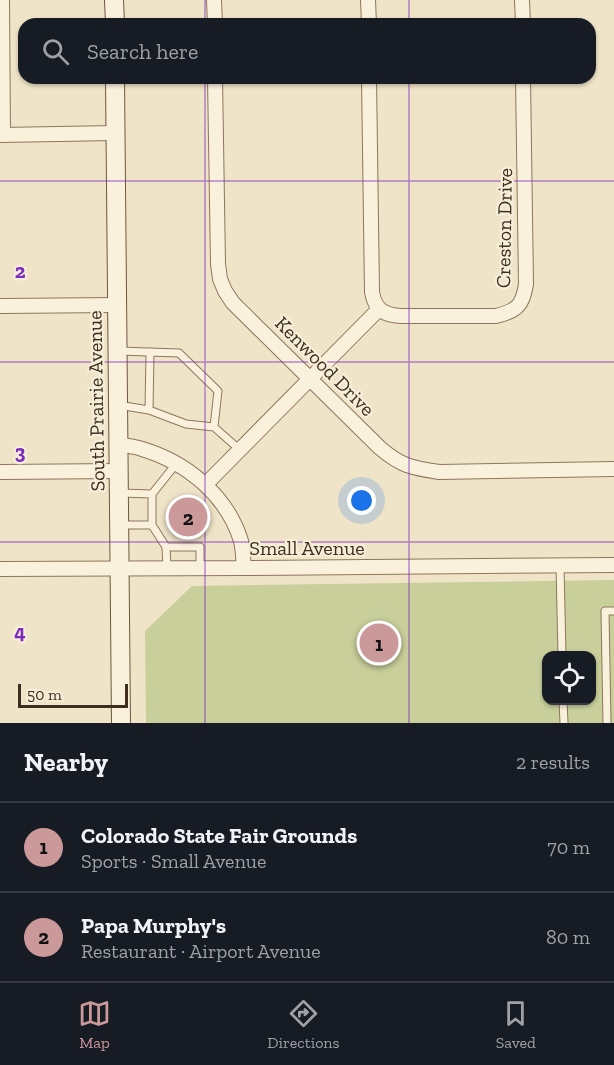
<!DOCTYPE html>
<meta charset="utf-8">
<style>
body{margin:0;font-family:"Zilla Slab",serif;background:#20242c;color:#f1f3f6}
.controls{position:absolute;right:18px;bottom:18px;display:grid;overflow:hidden;border-radius:12px;box-shadow:0 2px 4px #0004}
.controls button{width:54px;height:54px;display:grid;place-items:center;padding:0;border:0;border-bottom:2px solid #363941;background:#171b24;color:#f1f3f6;font:30px sans-serif}
.scale{position:absolute;left:18px;bottom:15px;width:110px;box-sizing:border-box;padding-left:6px;border:3px solid #3d2e20;border-top:0;font-size:16px;line-height:21px;white-space:nowrap;color:#3d2e20;-webkit-text-stroke:4px #f7eed8;paint-order:stroke}
.you{position:absolute;left:362px;top:501px;width:21px;height:21px;margin:-15px;border:4px solid #fff;border-radius:50%;background:#1a73e8;box-shadow:0 0 0 9px #1a73e833}
.badge{display:grid;place-items:center;width:39px;height:39px;border-radius:50%;background:#cc999b;color:#111;font-size:20px;font-weight:700}
.pin{position:absolute;translate:-50% -50%;border:3px solid #fff;box-shadow:0 2px 6px #0006}
.list{margin:0;padding:0;list-style:none}
h2{display:flex;justify-content:space-between;align-items:center;height:78px;margin:0;padding:0 24px;font-size:26px}
h2 small{font-size:20px;font-weight:400;color:#9ea1a6}
.list li{display:grid;grid-template-columns:39px 1fr auto;gap:18px;align-items:center;box-sizing:border-box;height:90px;padding:0 24px;border-top:2px solid #363941}
.list b{display:block;font-size:22px;white-space:nowrap}
.list p{margin:0;font-size:20px;white-space:nowrap;color:#9ea1a6}
.list em{font-size:20px;font-style:normal;color:#9ea1a6}
.icon{flex:none;width:33px;height:33px;fill:none;stroke:currentColor;stroke-width:2;stroke-linecap:round;stroke-linejoin:round}
.map{position:relative;flex:none;width:614px;height:723px;overflow:hidden}
.search{position:absolute;background:#171b24;box-shadow:0 2px 4px #0004;left:18px;right:18px;top:18px;height:66px;display:flex;align-items:center;gap:15px;box-sizing:border-box;padding:0 21px;border-radius:18px;color:#9ea1a6;font-size:22px}
.sheet{height:258px;background:#171b24}
nav{display:flex;justify-content:space-around;align-items:center;box-sizing:border-box;height:84px;border-top:2px solid #363941;background:#171b24;font-size:16px;color:#9ea1a6}
nav a{display:grid;justify-items:center;gap:3px}
nav .on{color:#cc999b}
.map>svg:first-child{display:block}
.green{fill:#c9cf9b;fill-rule:evenodd}
.lines{fill:none;stroke-linecap:round;stroke-linejoin:round}
.lane-casing{stroke:#8d765c;stroke-width:9}
.street-casing{stroke:#8d765c;stroke-width:16}
.secondary-casing{stroke:#6f573f;stroke-width:20}
.lane{stroke:#faf1dc;stroke-width:7}
.street{stroke:#faf1dc;stroke-width:14}
.secondary{stroke:#faf1dc;stroke-width:18}
.grid{fill:none;stroke:#7b2cbf;stroke-width:1.5;stroke-opacity:0.55}
.labels{text-anchor:middle;stroke-width:4.5;stroke-linejoin:round;paint-order:stroke}
.street-label{font-size:20px;fill:#3d2e20;stroke:#f7eed8}
.grid-label{font-size:20px;text-anchor:middle;font-weight:bold;fill:#7b2cbf;stroke:#f7eed8;stroke-width:4.5;stroke-linejoin:round;paint-order:stroke}
</style>
<div class="map">
<svg width="614" height="723" viewBox="0 0 614 723">
<rect width="100%" height="100%" fill="#f0e4c8"/>
<path class="green" d="M614,580v143h-468l-1,-92 47,-45zM546,656h46v44h-46z"/>
<g class="lines">
<g class="lane-casing">
<path id="lane" d="M118,351l61,2 39,38 -4,36 26,23
M118,405l31,5 37,14 28,3
M149,410l1,-58
M121,493l31,1
M122,525h30l14,22h34v21
M152,525v-31l24,-30
M166,547l1,21
M560,565l2,91
M563,700l1,23
M607,723l-2,-112h9"/>
</g>
<g class="street-casing">
<path id="street" d="M2,0l1,135
M214,0l1,24
M368,0l1,24
M522,0l1,24
M215,78l3,186 2,15 5,12 8,12 147,145c21,18 32,20 59,24l175,-3
M369,78l3,214c3,18 12,23 29,24h95c21,-5 27,-11 30,-32l-3,-206
M0,135l116,-2
M0,306l117,-1
M119,444c7,2 15,2 23,5 44,13 85,46 99,92 2,8 2,18 3,27
M0,472l119,-1
M206,484l173,-175
M0,569l244,-1 370,-3"/>
</g>
<g class="secondary-casing">
<path id="secondary" d="M114,0l1,24
M115,78l6,645"/>
</g>
<use href="#lane" class="lane"/>
<use href="#street" class="street"/>
<use href="#secondary" class="secondary"/>
</g>
<path class="grid" d="M205,0v24M409,0v24M205,78v645M409,78v645M0,181h614M0,362h614M0,542h614"/>
<g class="labels">
<g class="street-label">
<text transform="translate(504 228) rotate(-89)" y="7">Creston Drive</text>
<text transform="translate(325 366) rotate(45)" y="7">Kenwood Drive</text>
<text transform="translate(96 401) rotate(-91)" y="7">South Prairie Avenue</text>
<text x="307" y="555">Small Avenue</text>
</g>
</g>
<g class="grid-label">
<text x="20" y="278">2</text>
<text x="20" y="459">3</text>
<text x="20" y="639">4</text>
</g>
</svg>
<div class="controls">
<button><svg class="icon" aria-label="locate" viewBox="0 0 24 24"><circle cx="12" cy="12" r="6"/><path d="M12 2v4M12 18v4M2 12h4M18 12h4"/></svg></button>
</div>
<div class="scale">50 m</div>
<div class="you"></div>
<div class="pin badge" style="left:379px;top:643px">1</div>
<div class="pin badge" style="left:188px;top:517px">2</div>
<div class="search"><svg class="icon" aria-label="search" viewBox="0 0 24 24"><circle cx="10" cy="10" r="6"/><path d="M15 15l6 6"/></svg>Search here</div>
</div>
<section class="sheet">
<h2>Nearby<small>2 results</small></h2>
<ul class="list">
<li><span class="badge">1</span><div><b>Colorado State Fair Grounds</b><p>Sports · Small Avenue</p></div><em>70 m</em></li>
<li><span class="badge">2</span><div><b>Papa Murphy's</b><p>Restaurant · Airport Avenue</p></div><em>80 m</em></li>
</ul>
</section>
<nav>
<a class="on"><svg class="icon" aria-label="map" viewBox="0 0 24 24"><path d="M3 6l6-2 6 2 6-2v14l-6 2-6-2-6 2zM9 4v14M15 6v14"/></svg>Map</a>
<a><svg class="icon" aria-label="directions" viewBox="0 0 24 24"><path d="M12 3l9 9-9 9-9-9zM9 14v-3h6M13 9l2 2-2 2"/></svg>Directions</a>
<a><svg class="icon" aria-label="saved" viewBox="0 0 24 24"><path d="M7 4h10v16l-5-4-5 4z"/></svg>Saved</a>
</nav>
